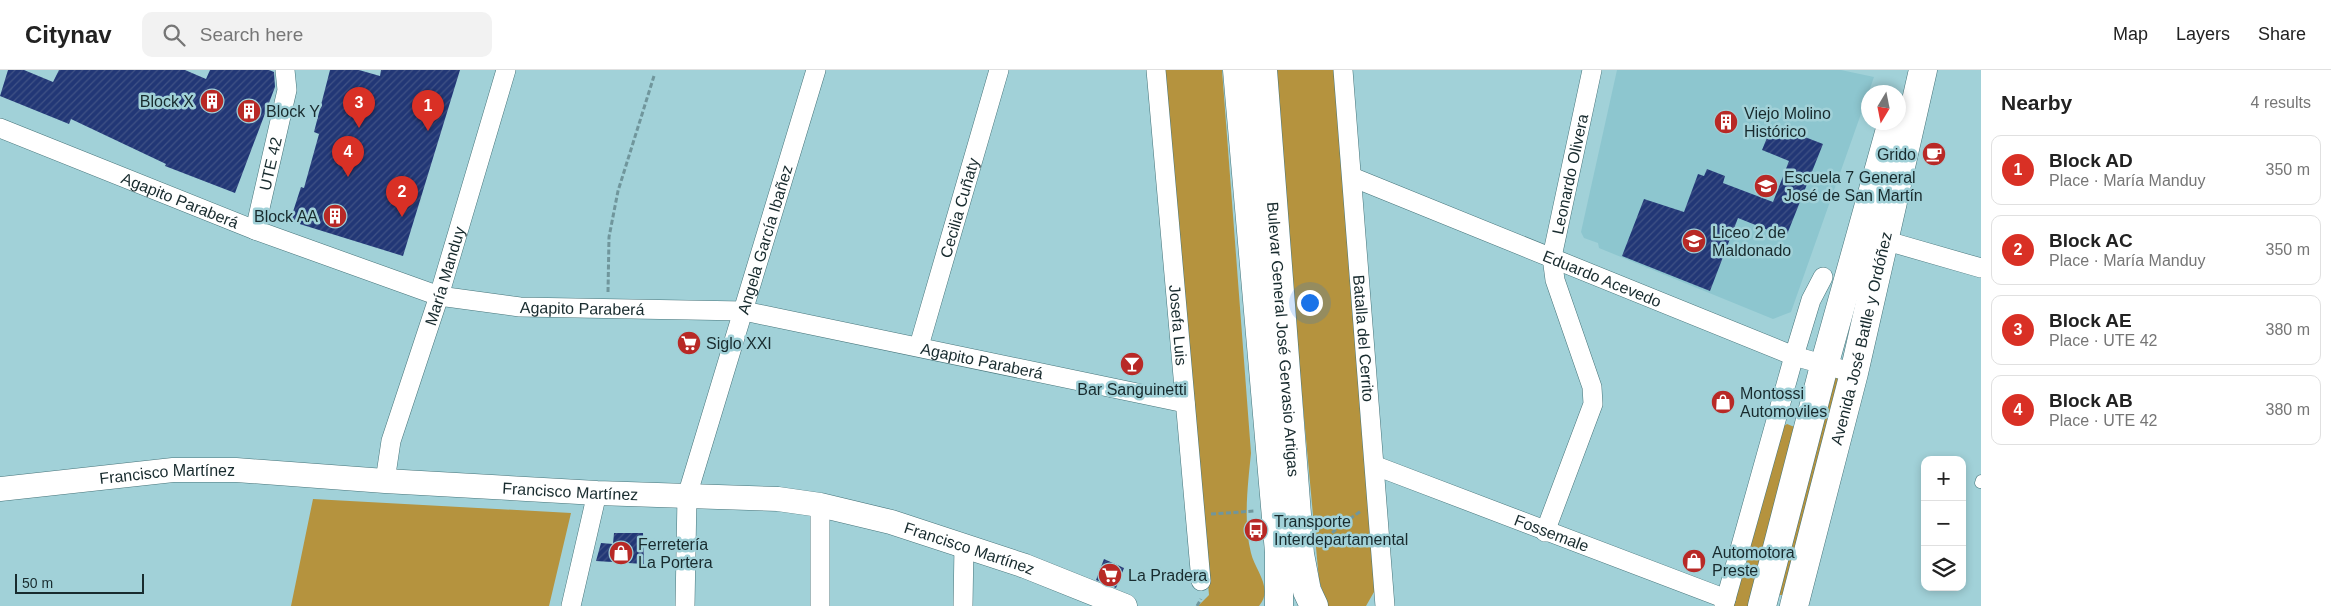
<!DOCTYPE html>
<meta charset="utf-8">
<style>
body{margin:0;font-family:Arial,sans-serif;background:#f2f2f2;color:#222}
.controls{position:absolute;right:15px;bottom:15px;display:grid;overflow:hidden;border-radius:10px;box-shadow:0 2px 8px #0003}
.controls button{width:45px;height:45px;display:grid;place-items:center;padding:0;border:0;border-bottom:1px solid #e0e0e0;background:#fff;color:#222;font:25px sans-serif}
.compass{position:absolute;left:1861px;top:15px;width:45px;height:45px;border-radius:50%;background:#fff;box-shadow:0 2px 8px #0003;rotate:190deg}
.scale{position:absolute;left:15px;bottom:12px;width:129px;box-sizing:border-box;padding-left:5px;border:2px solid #182b2e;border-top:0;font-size:14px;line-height:18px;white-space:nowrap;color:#182b2e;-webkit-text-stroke:4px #a1d1d8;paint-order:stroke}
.you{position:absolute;left:1309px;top:232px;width:18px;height:18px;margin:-12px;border:4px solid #fff;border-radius:50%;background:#1a73e8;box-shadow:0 0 0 8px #1a73e833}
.badge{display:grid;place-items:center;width:32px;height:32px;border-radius:50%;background:#d93025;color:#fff;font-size:16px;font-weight:700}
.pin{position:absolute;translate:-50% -41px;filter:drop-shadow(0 1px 2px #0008)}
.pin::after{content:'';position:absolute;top:26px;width:18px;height:15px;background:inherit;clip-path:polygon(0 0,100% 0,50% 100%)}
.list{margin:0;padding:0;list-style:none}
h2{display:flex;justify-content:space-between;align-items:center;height:65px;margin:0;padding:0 20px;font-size:21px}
h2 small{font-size:16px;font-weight:400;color:#767676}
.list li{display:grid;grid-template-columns:32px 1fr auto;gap:15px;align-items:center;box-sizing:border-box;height:70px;margin:0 10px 10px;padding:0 10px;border:1px solid #e0e0e0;border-radius:10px}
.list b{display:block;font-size:19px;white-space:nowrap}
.list p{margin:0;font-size:16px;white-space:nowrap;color:#767676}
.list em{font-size:16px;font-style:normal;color:#767676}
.icon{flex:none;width:28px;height:28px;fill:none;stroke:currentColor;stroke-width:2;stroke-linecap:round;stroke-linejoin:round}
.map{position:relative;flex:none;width:1981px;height:536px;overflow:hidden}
header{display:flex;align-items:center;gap:30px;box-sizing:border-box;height:70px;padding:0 25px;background:#fff;border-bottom:1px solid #e0e0e0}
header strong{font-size:24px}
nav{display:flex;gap:28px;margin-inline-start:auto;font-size:18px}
.search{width:350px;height:45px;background:#f2f2f2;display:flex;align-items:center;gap:12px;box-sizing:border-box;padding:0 18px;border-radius:10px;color:#767676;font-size:19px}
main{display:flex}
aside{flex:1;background:#fff}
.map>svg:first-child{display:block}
.built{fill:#8dc6cf}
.green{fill:#b5933e}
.building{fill:url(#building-hatch)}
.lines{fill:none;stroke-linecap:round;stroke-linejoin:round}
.service-casing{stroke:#46747a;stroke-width:11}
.minor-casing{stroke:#46747a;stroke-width:20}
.tertiary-casing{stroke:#46747a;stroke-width:25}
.secondary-casing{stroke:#46747a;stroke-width:29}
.path{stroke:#70969c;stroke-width:3;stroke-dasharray:5 2.5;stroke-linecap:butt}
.service{stroke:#fff;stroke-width:10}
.minor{stroke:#fff;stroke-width:19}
.tertiary{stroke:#fff;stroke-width:24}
.secondary{stroke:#fff;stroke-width:28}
.labels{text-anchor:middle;stroke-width:5;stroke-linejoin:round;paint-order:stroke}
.poi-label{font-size:16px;fill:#182b2e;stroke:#a1d1d8;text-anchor:start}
.street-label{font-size:16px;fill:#182b2e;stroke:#a1d1d8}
</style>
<header>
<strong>Citynav</strong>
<div class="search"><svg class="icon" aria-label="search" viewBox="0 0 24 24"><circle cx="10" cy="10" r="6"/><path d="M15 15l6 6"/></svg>Search here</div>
<nav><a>Map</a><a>Layers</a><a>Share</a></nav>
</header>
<main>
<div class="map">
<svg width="1981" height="536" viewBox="0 0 1981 536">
<defs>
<pattern id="building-hatch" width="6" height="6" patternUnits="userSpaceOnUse" patternTransform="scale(1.25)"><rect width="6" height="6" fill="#223776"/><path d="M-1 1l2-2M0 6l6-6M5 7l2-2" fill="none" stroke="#405285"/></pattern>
</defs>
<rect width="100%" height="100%" fill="#a1d1d8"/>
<path class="built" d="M1617,0h224l33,7 -83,235 -18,7 -174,-71 -1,-5 -14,-5 -3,-6z"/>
<path class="green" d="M1164,0h58l29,383c-3,31 -8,69 0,100 4,17 23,36 8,53h-61l11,-11z
M1272,0h63l43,515 -12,21h-39l-8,-26z
M1836,307l4,1 -57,217h-4l54,-217z
M1787,354l10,4 -45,178h-23l52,-178z
M313,429l258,14 -22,93h-258z"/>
<path class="building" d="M8,0h16l29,12 6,-12h126l21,9 4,-9h59l5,2 1,15 -40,106 -70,-27 1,-2 -95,-45 -2,5 -69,-28z
M330,0h29l21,6 1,-6h79l-57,186 -113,-35 11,-34 3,1 15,-54 -5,-2z
M1718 53a8 8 0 1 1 16 0a8 8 0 1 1-16 0Z
M1771,58l12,5 1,-4 39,15 -37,93 -48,-19 -28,73 -88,-35 22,-57 40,13 14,-38 6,2 3,-7 18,7 -2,7 50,19 16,-41 -27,-11z
M614,463h29l1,31 -48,-3 5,-18 12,1z
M1104,489l20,9 -8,20 -20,-8z"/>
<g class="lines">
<g class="service-casing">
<path id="service" d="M1980,413l1,-3"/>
</g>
<g class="minor-casing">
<g id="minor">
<path id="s1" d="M1156,0l45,511"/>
<path id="s2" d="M1343,0l42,536"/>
<path id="s3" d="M0,58l255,102 184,66 81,11 224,4 441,92"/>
<path id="s4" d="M1352,107l442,179 60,17"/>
<path id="s5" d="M255,160l32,-140 -2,-20"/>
<path d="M1873,167l108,31"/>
<path id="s6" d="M919,276l80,-276"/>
<path id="s7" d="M1376,396l350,133"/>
<path id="s8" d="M385,411l6,-40 48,-145 67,-226"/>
<path d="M820,435v101"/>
<path id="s9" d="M1545,462l48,-128 -1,-17 -37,-107 -3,-23 40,-187"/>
<path d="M571,536l26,-113"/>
<path id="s10" d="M685,536l2,-110 129,-426"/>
<path d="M963,536l1,-61"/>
<path d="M1724,536l70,-250 17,-56 12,-23"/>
</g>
</g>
<g class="tertiary-casing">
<g id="tertiary">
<path id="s11" d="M0,419l173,-19h63l149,11 212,12 181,6 42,6 71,17 134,44 100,40"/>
</g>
</g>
<g class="secondary-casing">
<g id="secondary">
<path d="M1237,0l42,482v54"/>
<path id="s12" d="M1263,0l37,484 7,37 7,15"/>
<path d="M1762,536l62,-240 68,-244"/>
<path id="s13" d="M1794,536l60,-233 69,-303"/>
</g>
</g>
<path class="path" d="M608,222l1,-55 9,-46 36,-115
M1211,444l44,-3
M1321,473l20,-18 20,-14
M1197,536l4,-7"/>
<use href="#service" class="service"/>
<use href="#minor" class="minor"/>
<use href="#tertiary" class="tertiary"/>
<use href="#secondary" class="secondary"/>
</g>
<defs>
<g id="building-disc" transform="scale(1.25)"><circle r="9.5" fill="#b82926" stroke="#a1d1d8"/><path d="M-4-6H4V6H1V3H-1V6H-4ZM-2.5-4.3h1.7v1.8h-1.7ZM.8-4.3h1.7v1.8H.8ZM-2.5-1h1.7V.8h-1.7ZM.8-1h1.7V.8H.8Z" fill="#fff"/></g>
<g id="cafe-disc" transform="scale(1.25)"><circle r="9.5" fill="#b82926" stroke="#a1d1d8"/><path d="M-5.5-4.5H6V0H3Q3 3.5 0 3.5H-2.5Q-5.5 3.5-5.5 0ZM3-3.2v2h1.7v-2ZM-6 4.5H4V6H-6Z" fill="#fff"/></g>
<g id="school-disc" transform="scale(1.25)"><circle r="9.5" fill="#b82926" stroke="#a1d1d8"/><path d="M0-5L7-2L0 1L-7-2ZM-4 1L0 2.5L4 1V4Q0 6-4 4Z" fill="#fff"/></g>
<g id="supermarket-disc" transform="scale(1.25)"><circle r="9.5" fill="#b82926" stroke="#a1d1d8"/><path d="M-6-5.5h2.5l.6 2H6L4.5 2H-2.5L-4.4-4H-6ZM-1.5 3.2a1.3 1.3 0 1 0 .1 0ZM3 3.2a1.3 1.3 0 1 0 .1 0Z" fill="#fff"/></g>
<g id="bar-disc" transform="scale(1.25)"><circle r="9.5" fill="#b82926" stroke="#a1d1d8"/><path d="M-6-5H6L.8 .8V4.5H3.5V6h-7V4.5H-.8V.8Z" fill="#fff"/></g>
<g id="shop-disc" transform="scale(1.25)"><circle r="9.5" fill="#b82926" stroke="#a1d1d8"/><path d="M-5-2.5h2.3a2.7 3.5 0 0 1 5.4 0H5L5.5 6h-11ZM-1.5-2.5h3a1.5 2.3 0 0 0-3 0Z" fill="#fff"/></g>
<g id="bus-disc" transform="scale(1.25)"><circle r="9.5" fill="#b82926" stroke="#a1d1d8"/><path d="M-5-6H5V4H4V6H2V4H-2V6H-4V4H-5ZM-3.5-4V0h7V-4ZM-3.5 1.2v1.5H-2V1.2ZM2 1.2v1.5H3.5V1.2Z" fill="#fff"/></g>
</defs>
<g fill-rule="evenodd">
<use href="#building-disc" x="212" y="31"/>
<use href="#building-disc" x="249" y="41"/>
<use href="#building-disc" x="1726" y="52"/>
<use href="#cafe-disc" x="1934" y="84"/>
<use href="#school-disc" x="1766" y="116"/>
<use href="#building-disc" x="335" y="146"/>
<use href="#school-disc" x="1694" y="171"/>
<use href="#supermarket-disc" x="689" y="273"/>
<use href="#bar-disc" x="1132" y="294"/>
<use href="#shop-disc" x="1723" y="332"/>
<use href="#bus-disc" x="1256" y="460"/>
<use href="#shop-disc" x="621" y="483"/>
<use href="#shop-disc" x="1694" y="491"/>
<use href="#supermarket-disc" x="1110" y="505"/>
</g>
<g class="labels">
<g class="poi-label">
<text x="194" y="37" text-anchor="end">Block X</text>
<text x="266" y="47">Block Y</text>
<text x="1744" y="49">Viejo Molino<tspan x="1744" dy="18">Histórico</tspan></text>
<text x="1916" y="90" text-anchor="end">Grido</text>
<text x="1784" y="113">Escuela 7 General<tspan x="1784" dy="18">José de San Martín</tspan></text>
<text x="318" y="152" text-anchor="end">Block AA</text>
<text x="1712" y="168">Liceo 2 de<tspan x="1712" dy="18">Maldonado</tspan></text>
<text x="706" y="279">Siglo XXI</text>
<text x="1132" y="325" text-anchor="middle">Bar Sanguinetti</text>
<text x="1740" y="329">Montossi<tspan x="1740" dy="18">Automoviles</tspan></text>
<text x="1274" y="457">Transporte<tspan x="1274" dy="18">Interdepartamental</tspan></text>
<text x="638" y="480">Ferretería<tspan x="638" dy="18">La Portera</tspan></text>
<text x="1712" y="488">Automotora<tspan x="1712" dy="18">Preste</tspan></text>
<text x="1128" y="511">La Pradera</text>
</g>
<g class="street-label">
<text dy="6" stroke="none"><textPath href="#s5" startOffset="68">UTE 42</textPath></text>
<text dy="6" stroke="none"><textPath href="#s9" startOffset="375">Leonardo Olivera</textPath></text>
<text dy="6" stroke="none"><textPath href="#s3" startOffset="194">Agapito Paraberá</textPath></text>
<text dy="6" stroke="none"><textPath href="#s6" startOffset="144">Cecilia Cuñaty</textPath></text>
<text dy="6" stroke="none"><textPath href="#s10" startOffset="378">Angela García Ibañez</textPath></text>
<text dy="6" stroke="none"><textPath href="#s8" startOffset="214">María Manduy</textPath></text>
<text dy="6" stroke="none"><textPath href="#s4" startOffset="270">Eduardo Acevedo</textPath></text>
<text dy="6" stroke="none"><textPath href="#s3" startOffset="614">Agapito Paraberá</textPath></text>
<text dy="6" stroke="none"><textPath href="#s1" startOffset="256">Josefa Luis</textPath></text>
<text dy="6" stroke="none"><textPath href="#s2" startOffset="269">Batalla del Cerrito</textPath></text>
<text dy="6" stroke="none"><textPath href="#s12" startOffset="270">Bulevar General José Gervasio Artigas</textPath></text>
<text dy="6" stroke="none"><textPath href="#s13" startOffset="276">Avenida José Batlle y Ordóñez</textPath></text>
<text dy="6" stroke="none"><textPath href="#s3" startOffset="1019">Agapito Paraberá</textPath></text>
<text dy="6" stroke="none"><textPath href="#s11" startOffset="168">Francisco Martínez</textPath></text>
<text dy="6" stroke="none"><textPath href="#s11" startOffset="572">Francisco Martínez</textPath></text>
<text dy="6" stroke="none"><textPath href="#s7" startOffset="188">Fossemale</textPath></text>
<text dy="6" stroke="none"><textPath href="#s11" startOffset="978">Francisco Martínez</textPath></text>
</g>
</g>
</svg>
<div class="controls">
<button>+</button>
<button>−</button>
<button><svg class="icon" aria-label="layers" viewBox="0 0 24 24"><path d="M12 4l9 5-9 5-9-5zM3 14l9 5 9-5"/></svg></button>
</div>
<svg class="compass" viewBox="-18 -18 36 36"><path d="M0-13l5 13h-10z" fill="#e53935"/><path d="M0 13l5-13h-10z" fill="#767676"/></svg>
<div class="scale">50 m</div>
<div class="you"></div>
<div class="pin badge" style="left:428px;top:61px">1</div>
<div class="pin badge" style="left:402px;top:147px">2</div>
<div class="pin badge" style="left:359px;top:58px">3</div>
<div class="pin badge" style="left:348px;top:107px">4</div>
</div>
<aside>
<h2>Nearby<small>4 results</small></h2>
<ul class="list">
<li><span class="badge">1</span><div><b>Block AD</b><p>Place · María Manduy</p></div><em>350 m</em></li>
<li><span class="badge">2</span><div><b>Block AC</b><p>Place · María Manduy</p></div><em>350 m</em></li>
<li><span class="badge">3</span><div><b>Block AE</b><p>Place · UTE 42</p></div><em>380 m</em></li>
<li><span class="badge">4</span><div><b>Block AB</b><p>Place · UTE 42</p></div><em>380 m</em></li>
</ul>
</aside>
</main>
